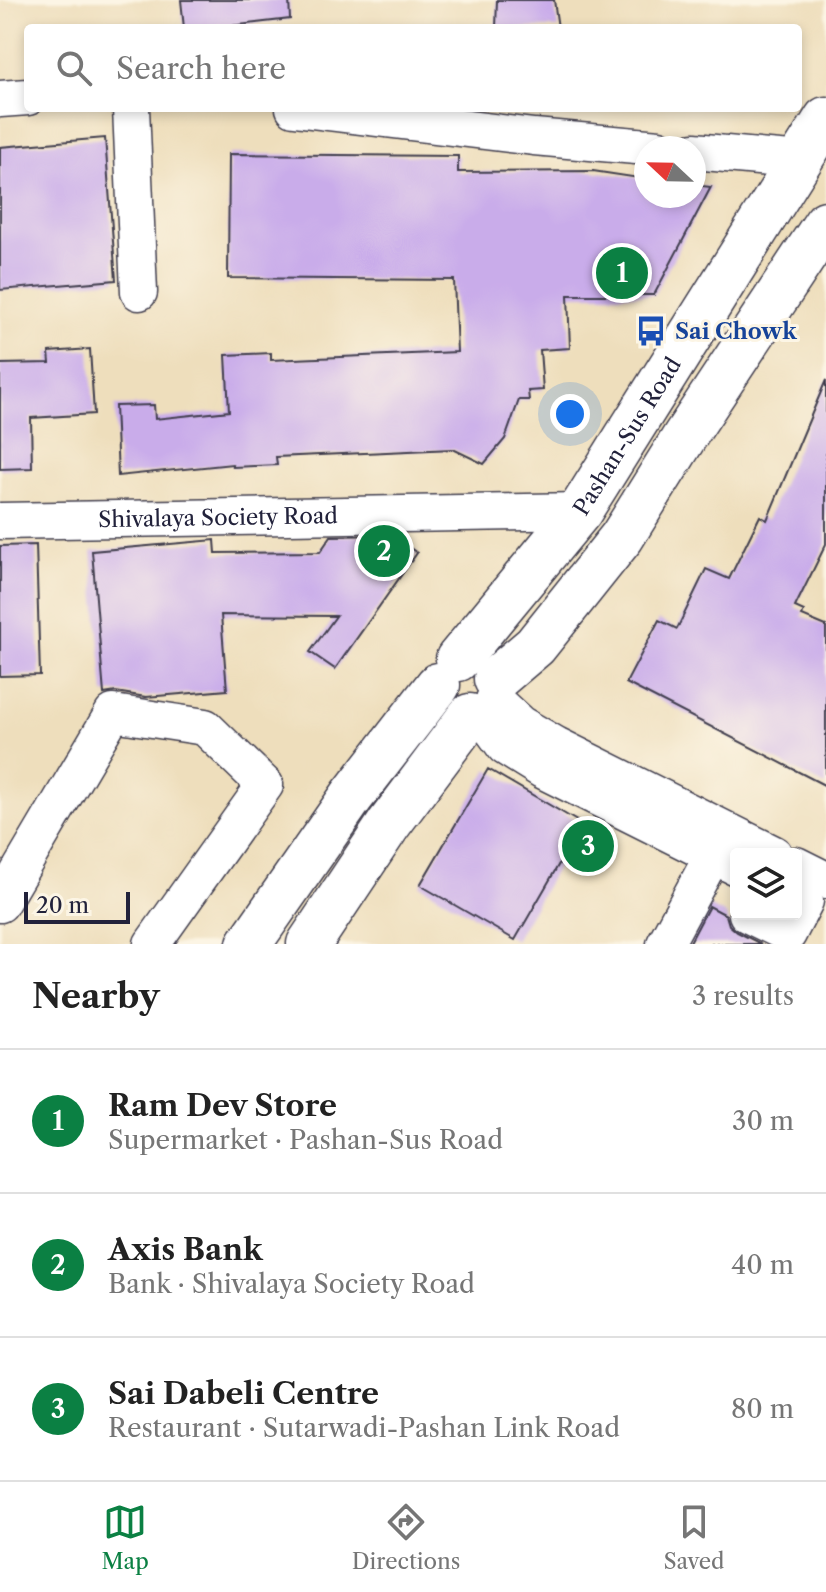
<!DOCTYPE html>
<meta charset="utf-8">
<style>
body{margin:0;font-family:"Libre Caslon Text",serif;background:#f2f2f2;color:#222}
.controls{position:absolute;right:24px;bottom:24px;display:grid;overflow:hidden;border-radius:8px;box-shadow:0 4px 12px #0003}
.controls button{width:72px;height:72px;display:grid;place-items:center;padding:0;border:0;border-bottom:2px solid #e0e0e0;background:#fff;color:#222;font:40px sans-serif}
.compass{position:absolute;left:634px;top:136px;width:72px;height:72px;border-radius:50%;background:#fff;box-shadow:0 4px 12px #0003;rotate:292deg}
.scale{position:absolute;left:24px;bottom:20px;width:106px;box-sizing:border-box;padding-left:8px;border:4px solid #22223b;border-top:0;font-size:22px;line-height:28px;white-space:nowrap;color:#22223b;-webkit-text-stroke:6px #fcf5e5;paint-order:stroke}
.you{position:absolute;left:570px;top:414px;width:28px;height:28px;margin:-20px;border:6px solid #fff;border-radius:50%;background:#1a73e8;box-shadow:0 0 0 12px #1a73e833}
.badge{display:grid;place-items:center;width:52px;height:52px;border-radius:50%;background:#0b8043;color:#fff;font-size:26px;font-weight:700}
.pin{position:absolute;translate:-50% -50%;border:4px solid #fff;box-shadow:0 2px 8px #0006}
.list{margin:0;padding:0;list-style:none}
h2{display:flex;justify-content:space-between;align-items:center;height:104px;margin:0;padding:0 32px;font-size:34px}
h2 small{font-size:26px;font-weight:400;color:#767676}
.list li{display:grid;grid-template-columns:52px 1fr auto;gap:24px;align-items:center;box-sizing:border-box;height:144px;padding:0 32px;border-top:2px solid #e0e0e0}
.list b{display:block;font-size:30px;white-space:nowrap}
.list p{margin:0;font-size:26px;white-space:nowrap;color:#767676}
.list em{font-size:26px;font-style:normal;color:#767676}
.icon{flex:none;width:44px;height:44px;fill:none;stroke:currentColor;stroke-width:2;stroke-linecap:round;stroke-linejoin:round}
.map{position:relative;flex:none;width:826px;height:944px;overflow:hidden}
.search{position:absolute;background:#fff;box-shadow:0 4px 12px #0003;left:24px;right:24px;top:24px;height:88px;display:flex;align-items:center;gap:20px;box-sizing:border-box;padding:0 28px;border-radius:8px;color:#767676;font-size:30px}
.sheet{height:536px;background:#fff}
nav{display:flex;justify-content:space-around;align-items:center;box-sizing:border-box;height:112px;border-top:2px solid #e0e0e0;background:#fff;font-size:22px;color:#767676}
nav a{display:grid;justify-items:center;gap:4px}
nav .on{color:#0b8043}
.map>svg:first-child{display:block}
.building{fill:#c9acea}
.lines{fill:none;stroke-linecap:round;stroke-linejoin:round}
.minor-casing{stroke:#413e4e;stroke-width:39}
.major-casing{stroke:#413e4e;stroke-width:47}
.minor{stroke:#fff;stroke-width:36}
.major{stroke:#fff;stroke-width:44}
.labels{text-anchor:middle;stroke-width:6;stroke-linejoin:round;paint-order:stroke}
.transit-label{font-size:22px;font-weight:bold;fill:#164399;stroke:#fcf5e5;text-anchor:start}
.street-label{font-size:22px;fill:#22223b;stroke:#fcf5e5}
</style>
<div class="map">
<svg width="826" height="944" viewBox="0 0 826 944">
<rect width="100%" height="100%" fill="#fcf5e5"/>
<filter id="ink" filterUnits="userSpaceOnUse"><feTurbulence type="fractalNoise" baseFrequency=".0125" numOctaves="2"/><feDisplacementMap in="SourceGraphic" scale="16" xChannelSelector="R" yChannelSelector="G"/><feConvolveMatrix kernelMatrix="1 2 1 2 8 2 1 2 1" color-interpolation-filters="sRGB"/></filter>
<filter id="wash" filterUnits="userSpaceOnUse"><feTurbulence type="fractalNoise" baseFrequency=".006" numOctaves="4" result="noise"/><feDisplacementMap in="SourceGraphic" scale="32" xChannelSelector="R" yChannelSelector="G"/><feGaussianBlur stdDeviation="1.8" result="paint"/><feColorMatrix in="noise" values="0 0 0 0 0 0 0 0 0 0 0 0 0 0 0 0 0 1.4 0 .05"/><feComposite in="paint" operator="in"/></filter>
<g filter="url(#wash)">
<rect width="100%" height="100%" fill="#eedebc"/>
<g id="blocks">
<path class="building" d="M181,0h108l1,19 -78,9h-28z
M497,0h57l4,28h-62z
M105,138l11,142 -116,10v-143z
M229,154l229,2v16l135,-1 53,8v17h48v-11l17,2 -57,108h-86l2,53 -30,2 3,40 -15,1 1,9h-10l-14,39 -21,25 -31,-15 -177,8 1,8 -44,2 -1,-3 -114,12 -3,-70 39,-1 1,14 74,-8 -3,-56 45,-2v7l186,-8 -3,-72 -226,-2z
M90,349l4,65 -63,4 1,50 -32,1v-105l50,-1 -1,-11z
M826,380v164l-31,63 9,4 -2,5 24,10v160l-200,-103 33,-63 18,9 29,-60 23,10 31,-63 7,4z
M392,535l25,18 -82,116 -25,-17 26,-36 -115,-1 6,75 -81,7 -30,-5 -12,2 -12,-143 123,-11 1,13 104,-1 11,-16z
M36,545l4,130 -40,1v-130z
M488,769l94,55 -67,116 -95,-55z
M709,906l17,9 3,10 8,7 24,12h-72z"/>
</g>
</g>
<g filter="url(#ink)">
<use href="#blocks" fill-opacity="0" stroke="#413e4e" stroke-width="2"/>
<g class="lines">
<g class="minor-casing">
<g id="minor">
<path d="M0,99l28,-2"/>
<path d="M131,108l8,184"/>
<path d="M294,108l240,29 125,11"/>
<path d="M694,151l108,10"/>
<path id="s1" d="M0,521l580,-10"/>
<path d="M494,700l26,24 36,21 218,109"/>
<path d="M480,713l25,34 37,23 194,97"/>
<path d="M796,865l30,15"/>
<path d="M0,904l113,-191 92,14 60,58 -113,159"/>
<path d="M747,914l41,20 17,-33"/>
<path d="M665,944l48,-89"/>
</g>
</g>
<g class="major-casing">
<g id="major">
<path id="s2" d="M458,659l122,-148 246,-392"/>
<path d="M496,679l39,-33 87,-109 63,-101 141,-213"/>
<path d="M249,944l103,-148 86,-111"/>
<path d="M309,944l80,-120 81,-108"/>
</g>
</g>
<use href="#minor" class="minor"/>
<use href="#major" class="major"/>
</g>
</g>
<defs>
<g id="bus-bare" transform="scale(2.4)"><path d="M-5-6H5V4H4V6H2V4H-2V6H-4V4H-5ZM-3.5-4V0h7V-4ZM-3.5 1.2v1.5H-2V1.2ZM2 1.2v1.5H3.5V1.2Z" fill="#1a4fb4" stroke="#fcf5e5" stroke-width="2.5" paint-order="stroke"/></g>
</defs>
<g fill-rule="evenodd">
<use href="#bus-bare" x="651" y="331"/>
</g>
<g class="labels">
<g class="transit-label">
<text x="675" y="339">Sai Chowk</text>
</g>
<g class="street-label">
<text dy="8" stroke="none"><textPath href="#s2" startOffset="280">Pashan-Sus Road</textPath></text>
<text dy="8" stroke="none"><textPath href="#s1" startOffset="218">Shivalaya Society Road</textPath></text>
</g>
</g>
</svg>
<div class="controls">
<button><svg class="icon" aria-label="layers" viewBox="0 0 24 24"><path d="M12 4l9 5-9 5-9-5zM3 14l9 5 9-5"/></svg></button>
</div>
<svg class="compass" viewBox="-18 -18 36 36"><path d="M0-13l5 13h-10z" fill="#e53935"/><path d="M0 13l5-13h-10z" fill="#767676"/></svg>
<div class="scale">20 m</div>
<div class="you"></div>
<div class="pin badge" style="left:622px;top:273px">1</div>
<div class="pin badge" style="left:384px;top:551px">2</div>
<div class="pin badge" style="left:588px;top:846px">3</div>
<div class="search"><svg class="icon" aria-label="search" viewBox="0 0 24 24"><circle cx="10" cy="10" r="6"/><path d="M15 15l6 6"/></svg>Search here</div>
</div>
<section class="sheet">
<h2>Nearby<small>3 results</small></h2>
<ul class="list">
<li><span class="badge">1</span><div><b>Ram Dev Store</b><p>Supermarket · Pashan-Sus Road</p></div><em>30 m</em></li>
<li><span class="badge">2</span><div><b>Axis Bank</b><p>Bank · Shivalaya Society Road</p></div><em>40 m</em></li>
<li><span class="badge">3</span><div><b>Sai Dabeli Centre</b><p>Restaurant · Sutarwadi-Pashan Link Road</p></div><em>80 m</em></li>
</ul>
</section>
<nav>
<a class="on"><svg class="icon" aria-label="map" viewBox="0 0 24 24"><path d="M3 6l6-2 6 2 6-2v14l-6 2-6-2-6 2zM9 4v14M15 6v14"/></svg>Map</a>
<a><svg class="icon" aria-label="directions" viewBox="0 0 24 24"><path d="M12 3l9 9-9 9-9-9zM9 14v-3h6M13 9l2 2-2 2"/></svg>Directions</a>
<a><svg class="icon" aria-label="saved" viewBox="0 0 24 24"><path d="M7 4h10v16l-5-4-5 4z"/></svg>Saved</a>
</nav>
